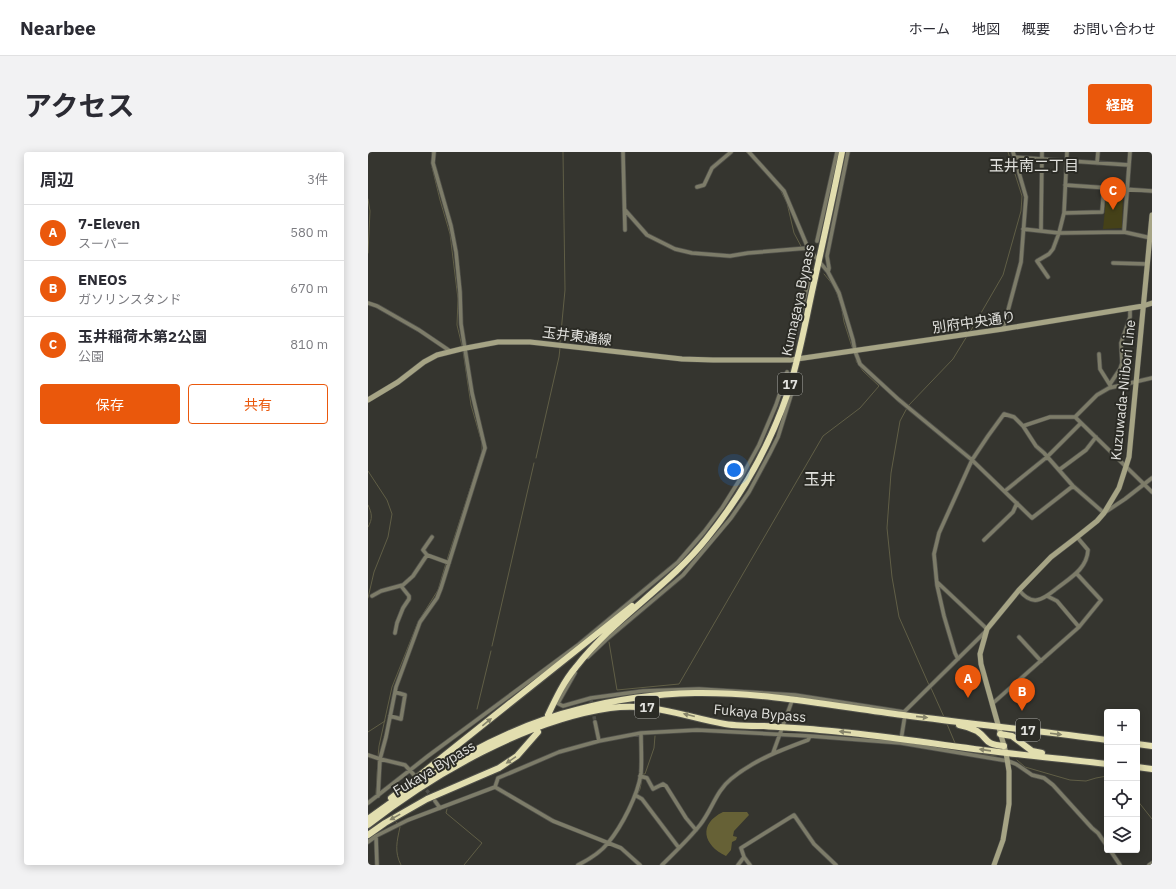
<!DOCTYPE html>
<html lang="ja">
<meta charset="utf-8">
<style>
body{margin:0;font-family:"IBM Plex Sans","Noto Sans JP",sans-serif;background:#f2f2f3;color:#2b2b33}
.controls{position:absolute;right:12px;bottom:12px;display:grid;overflow:hidden;border-radius:4px;box-shadow:0 2px 10px #0003}
.controls button{width:36px;height:36px;display:grid;place-items:center;padding:0;border:0;border-bottom:1px solid #e1e1e2;background:#fff;color:#2b2b33;font:20px sans-serif}
.you{position:absolute;left:366px;top:318px;width:14px;height:14px;margin:-10px;border:3px solid #fff;border-radius:50%;background:#1a73e8;box-shadow:0 0 0 6px #1a73e833}
.badge{display:grid;place-items:center;width:26px;height:26px;border-radius:50%;background:#ea580c;color:#fff;font-size:13px;font-weight:700}
.pin{position:absolute;translate:-50% -33px;filter:drop-shadow(0 1px 2px #0008)}
.pin::after{content:'';position:absolute;top:21px;width:14px;height:12px;background:inherit;clip-path:polygon(0 0,100% 0,50% 100%)}
.list{margin:0;padding:0;list-style:none}
h2{display:flex;justify-content:space-between;align-items:center;height:52px;margin:0;padding:0 16px;font-size:17px}
h2 small{font-size:13px;font-weight:400;color:#7c7c81}
.list li{display:grid;grid-template-columns:26px 1fr auto;gap:12px;align-items:center;box-sizing:border-box;height:56px;padding:0 16px;border-top:1px solid #e1e1e2}
.list b{display:block;font-size:15px;white-space:nowrap}
.list p{margin:0;font-size:13px;white-space:nowrap;color:#7c7c81}
.list em{font-size:13px;font-style:normal;color:#7c7c81}
.actions{display:flex;gap:8px;padding:12px 16px}
.actions a{flex:1;padding:9px 0;border:1px solid #ea580c;border-radius:4px;text-align:center;font-size:14px;color:#ea580c}
.actions .main{background:#ea580c;color:#fff}
.icon{flex:none;width:22px;height:22px;fill:none;stroke:currentColor;stroke-width:2;stroke-linecap:round;stroke-linejoin:round}
.map{position:relative;flex:none;width:784px;height:713px;overflow:hidden;border-radius:4px}
header{display:flex;align-items:center;gap:24px;box-sizing:border-box;height:56px;padding:0 20px;background:#fff;border-bottom:1px solid #e1e1e2}
header strong{font-size:19px}
nav{display:flex;gap:22px;margin-inline-start:auto;font-size:14px}
.intro{display:flex;align-items:center;justify-content:space-between;box-sizing:border-box;height:96px;padding:0 24px}
h1{margin:0;font-size:28px}
.button{padding:10px 18px;border-radius:4px;background:#ea580c;color:#fff;font-size:14px;font-weight:700}
main{display:flex;gap:24px;padding:0 24px}
aside{flex:1;background:#fff;border-radius:4px;box-shadow:0 2px 10px #0003}
.map>svg:first-child{display:block}
.green{fill:#454118}
.forest{fill:#666136}
.lines{fill:none;stroke-linecap:round;stroke-linejoin:round}
.stream{stroke:#605e46;stroke-width:1}
.street-tunnel{stroke:#4f4f49;stroke-width:3.5;stroke-dasharray:3.5 2;stroke-linecap:butt}
.street-casing{stroke:#51514b;stroke-width:5}
.secondary-casing{stroke:#51514b;stroke-width:6}
.highway-casing{stroke:#51514b;stroke-width:8}
.street{stroke:#7d7c69;stroke-width:3.5}
.secondary{stroke:#a6a485;stroke-width:5}
.highway{stroke:#e2deaf;stroke-width:6}
.oneway{fill:#86846a}
.labels{text-anchor:middle;stroke-width:4;stroke-linejoin:round;paint-order:stroke}
.shield{fill:#2b2b25;stroke:#aaaaa6;stroke-width:1}
.shield-label{font-size:13px;font-weight:bold;fill:#e1e1dd}
.street-label{font-size:14px;fill:#e1e1dd;stroke:#2b2b25}
.neighbourhood-label{font-size:15px;fill:#e1e1dd;stroke:#2b2b25}
.quarter-label{font-size:16px;fill:#e1e1dd;stroke:#2b2b25}
</style>
<header>
<strong>Nearbee</strong>
<nav><a>ホーム</a><a>地図</a><a>概要</a><a>お問い合わせ</a></nav>
</header>
<div class="intro"><h1>アクセス</h1><a class="button">経路</a></div>
<main>
<aside>
<h2>周辺<small>3件</small></h2>
<ul class="list">
<li><span class="badge">A</span><div><b>7-Eleven</b><p>スーパー</p></div><em>580 m</em></li>
<li><span class="badge">B</span><div><b>ENEOS</b><p>ガソリンスタンド</p></div><em>670 m</em></li>
<li><span class="badge">C</span><div><b>玉井稲荷木第2公園</b><p>公園</p></div><em>810 m</em></li>
</ul>
<div class="actions"><a class="main">保存</a><a>共有</a></div>
</aside>
<div class="map">
<svg width="784" height="713" viewBox="0 0 784 713">
<rect width="100%" height="100%" fill="#35352f"/>
<path class="green" d="M739,39h16l-1,37 -19,1z"/>
<path class="forest" d="M355,660h24l2,3 -15,16 -1,5 4,1 -1,3 -4,2 -1,8 -5,6c-23,-11 -28,-32 -3,-44z"/>
<g class="lines">
<path class="stream" d="M64,0v5
M378,0l12,12
M64,15l8,33 10,34 8,65 -1,26 5,21
M413,39l6,12 7,30 8,15
M0,47l2,12 -2,42
M435,98l7,6
M456,122l10,12
M468,139l5,14
M474,158l2,12 8,25
M602,180l33,-57 18,-64 1,-15 -14,-44
M192,191l5,-53 -2,-138
M541,253l44,-46 14,-23
M539,256l-7,13 -9,52 -4,55 5,49 7,40 30,68
M168,306l23,-101 1,-9
M0,319l19,29 5,14 -4,23 -14,35 -6,26
M0,353c4,8 5,14 0,22
M79,408l35,-108v-9l-11,-38 -8,-54
M241,490l8,48 62,-6 144,-248 37,-28 19,-22 -16,-15 -7,-10
M124,494l42,-183
M563,536l13,29
M109,557l14,-58
M579,572l8,19
M0,580l17,-11
M604,601l24,3
M10,605l1,-11 13,-59 26,-65 20,-32 8,-27
M649,608l8,7 45,13 16,1 10,-3 11,-2
M8,642l2,-34
M269,643l3,-6 3,-15h2l9,-26 1,-12
M769,648l15,19
M79,657l-1,4 36,30 -18,22
M28,670l4,5c-3,14 -6,25 1,38"/>
<path class="street-tunnel" d="M223,548l4,22
M55,634l10,12"/>
<g class="street-casing">
<path id="street" d="M255,0l2,78
M381,0l35,39 24,57 20,24 11,21 14,47 2,11 5,13 38,35 74,61 60,58 41,-32
M646,5l115,8
M729,11l1,-11
M697,33l87,6
M329,35l7,-2 8,-17 19,-16
M257,58l22,25 28,14 17,4 38,3 18,-3 60,-5
M696,61l38,-1 2,-24
M655,77l36,4 65,-1 27,6
M673,78l1,-78
M756,80l6,-80
M449,89l20,-89
M745,111l34,1
M460,120l1,-4 -2,-12 21,-104
M680,125l-11,-16 12,-7 4,-5 6,-16 5,-20 3,-61
M0,151l9,3 42,24 31,21
M635,177l18,-67 5,-65 -13,-45
M425,193l18,-74
M731,202l1,15 10,16
M742,232l10,-15 2,-6 -1,-20 9,-26v-9
M707,265l77,75
M655,274l27,-9h25l22,-22 12,-7 43,-10
M691,318l27,-20 10,-13
M637,339l42,-34 34,-34
M64,385l-9,13 4,5 22,8
M616,388l29,-28 4,-9
M569,430l50,47
M651,438c4,5 11,11 18,10 7,-1 14,-7 19,-11 14,-11 31,-20 32,-39l-11,-13
M4,444l9,-5 22,-6 10,-9 14,-21
M679,444l10,5 22,26
M27,481l2,-10 6,-15 6,-9v-3l-8,-10
M651,485l22,24
M220,505l19,-18 76,-64 48,-57 18,-26 21,-39 8,-16 19,-61
M590,507l-3,-6 -11,-37 -7,-31 -3,-31 5,-21 33,-73 16,-24 16,-22 10,3 9,9 13,20 8,7 29,33 31,27 21,-14 27,-21
M189,551l6,3 28,-8 52,-7 56,-2 96,6 109,17
M190,551l17,-30
M624,552l87,-77 22,-27 -24,-26
M536,560l81,-80
M22,564l11,3 4,-24 -10,-3
M227,570l4,19
M533,588l4,-25
M405,601l20,-55
M0,603l12,4 25,6 10,11
M272,624l7,2 6,11 10,-5 3,2 20,32 10,12
M127,635l58,34 68,27 19,17
M267,643l7,4 37,49
M10,644l2,-37 6,-22 10,-50 24,-65 17,-24 4,-10 44,-140 -13,-55 -11,-69 -1,-32 -4,-40 -5,-26 -18,-63 1,-11
M67,649l5,7
M0,651l60,-47 150,-111 100,-83 26,-30 18,-24 20,-32 17,-31 17,-40 11,-33
M8,684l1,29
M0,690l8,-6 32,-16 87,-33 3,-9 61,-26 40,-11 42,-8 56,-3 113,6 91,7 107,18 8,3 16,11 12,3 9,7 39,43 6,5 9,13
M742,698l10,15
M210,713c12,-6 22,-12 30,-22 14,-17 30,-48 33,-70 1,-13 0,-27 0,-40
M294,713c13,-13 27,-26 38,-40 12,-15 16,-34 31,-46 23,-19 50,-29 77,-39l2,-4
M370,713l6,-8
M382,713l-6,-8 -3,-9 53,-33 20,29 22,21
M781,713l3,-2"/>
</g>
<g class="secondary-casing">
<path id="secondary" d="M0,248l30,-18 26,-20 13,-7 24,-6 37,-7h32l152,17 31,1h77l213,-31 140,-23 9,-3
M626,713l9,-25 6,-36v-33l-3,-18 -25,-89 -1,-10 7,-25 32,-39 32,-33 26,-20 20,-16 7,-8 15,-25 10,-31 23,-242"/>
</g>
<g class="highway-casing">
<path id="highway" d="M180,563c8,-17 16,-34 28,-48 38,-49 93,-81 131,-129 34,-42 62,-91 80,-143 12,-35 18,-72 26,-108 10,-45 20,-90 29,-135
M591,573c6,1 12,3 18,6 13,9 6,13 27,15
M632,582l12,2 20,15 10,2
M769,592l15,2
M769,615l15,2
M23,646l241,-192
M0,667c64,-47 134,-91 212,-110 37,-10 76,-15 115,-16 70,-1 139,13 208,22 68,9 136,16 204,25
M0,673c65,-51 159,-105 242,-117 43,-6 74,9 115,16 12,2 26,2 39,2 25,2 51,3 77,6 56,5 110,15 166,21 33,4 67,7 100,11
M0,683l17,-12 42,-24 72,-31 18,-12 21,-24"/>
</g>
<use href="#street" class="street"/>
<use href="#secondary" class="secondary"/>
<use href="#highway" class="highway"/>
</g>
<defs><path id="oneway-solid" d="M-6-.8H1V-3.2L6.5 0L1 3.2V.8H-6Z"/></defs>
<g class="oneway">
<use href="#oneway-solid" transform="translate(321 563) rotate(-166)"/>
<use href="#oneway-solid" transform="translate(554 565) rotate(6)"/>
<use href="#oneway-solid" transform="translate(119 570) rotate(-39)"/>
<use href="#oneway-solid" transform="translate(477 580) rotate(-174)"/>
<use href="#oneway-solid" transform="translate(688 582) rotate(7)"/>
<use href="#oneway-solid" transform="translate(617 598) rotate(-172)"/>
<use href="#oneway-solid" transform="translate(143 608) rotate(146)"/>
<use href="#oneway-solid" transform="translate(27 665) rotate(151)"/>
</g>
<g class="labels">
<g class="shield">
<rect x="410" y="221" width="24" height="22" rx="3"/>
<rect x="267" y="544" width="24" height="22" rx="3"/>
<rect x="648" y="567" width="24" height="22" rx="3"/>
</g>
<g class="shield-label">
<text x="422" y="237">17</text>
<text x="279" y="560">17</text>
<text x="660" y="583">17</text>
</g>
<g class="street-label">
<text transform="translate(430 148) rotate(-78)" y="5">Kumagaya Bypass</text>
<text transform="translate(606 170) rotate(-8)" y="5">別府中央通り</text>
<text transform="translate(209 184) rotate(7)" y="5">玉井東通線</text>
<text transform="translate(755 238) rotate(-84)" y="5">Kuzuwada-Niibori Line</text>
<text transform="translate(392 561) rotate(5)" y="5">Fukaya Bypass</text>
<text transform="translate(66 616) rotate(-31)" y="5">Fukaya Bypass</text>
</g>
<g class="neighbourhood-label">
<text x="666" y="19">玉井南二丁目</text>
</g>
<g class="quarter-label">
<text x="452" y="333">玉井</text>
</g>
</g>
</svg>
<div class="controls">
<button>+</button>
<button>−</button>
<button><svg class="icon" aria-label="locate" viewBox="0 0 24 24"><circle cx="12" cy="12" r="6"/><path d="M12 2v4M12 18v4M2 12h4M18 12h4"/></svg></button>
<button><svg class="icon" aria-label="layers" viewBox="0 0 24 24"><path d="M12 4l9 5-9 5-9-5zM3 14l9 5 9-5"/></svg></button>
</div>
<div class="you"></div>
<div class="pin badge" style="left:600px;top:546px">A</div>
<div class="pin badge" style="left:654px;top:559px">B</div>
<div class="pin badge" style="left:745px;top:58px">C</div>
</div>
</main>
